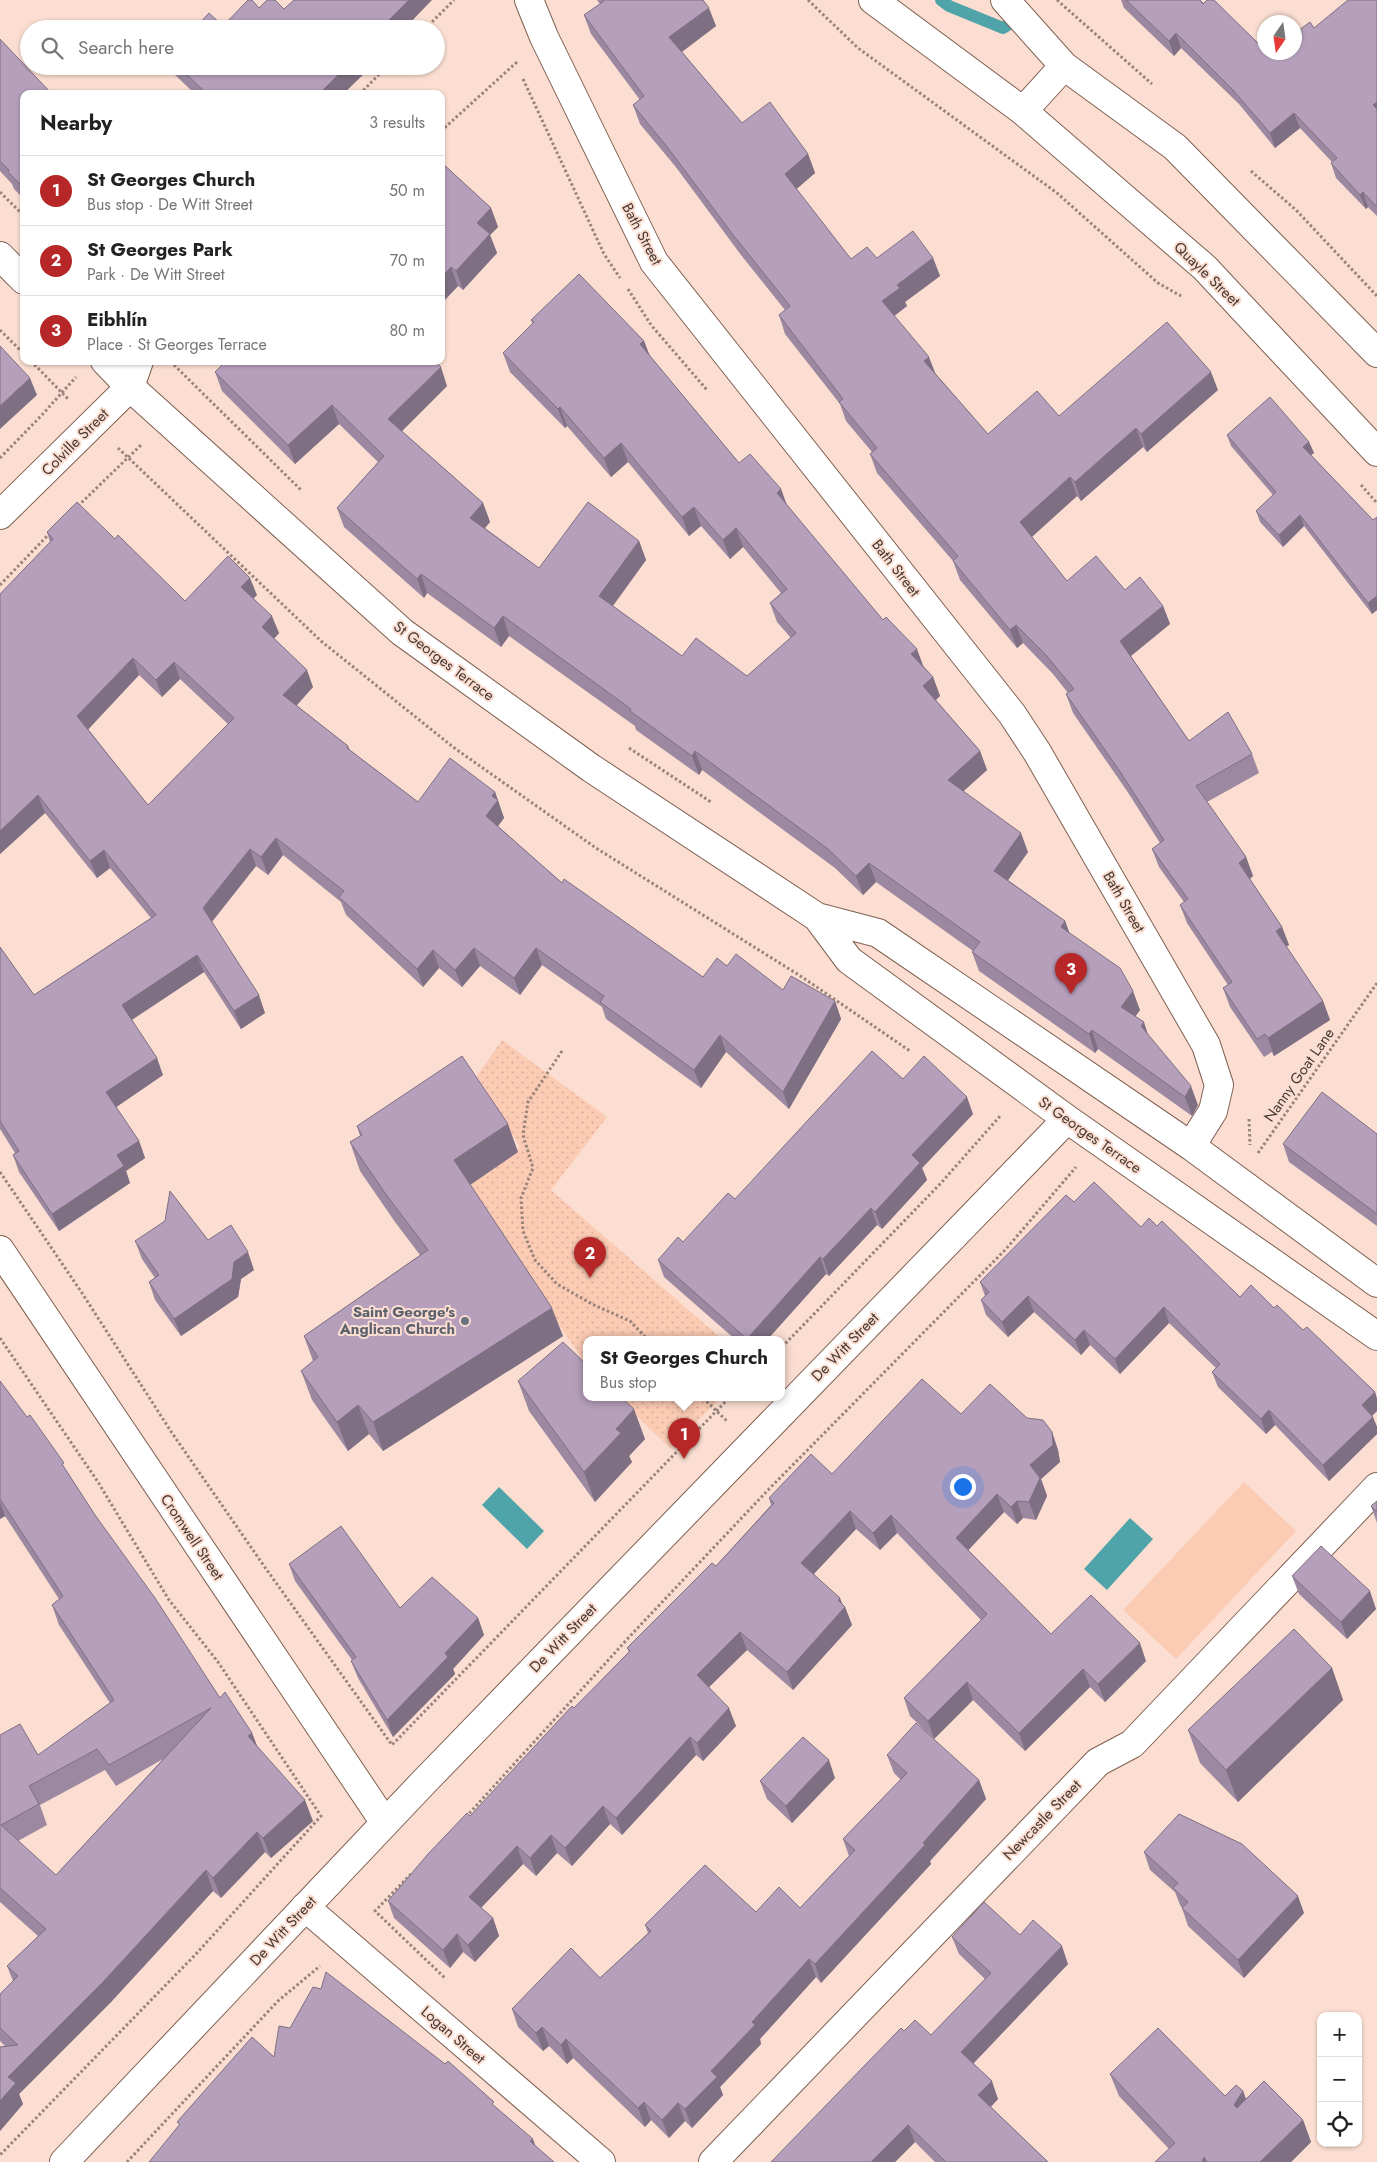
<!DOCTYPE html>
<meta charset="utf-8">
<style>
body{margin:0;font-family:Jost,sans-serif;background:#f2f2f2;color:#222}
.controls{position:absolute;right:15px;bottom:15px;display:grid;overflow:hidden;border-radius:10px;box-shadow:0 1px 4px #0004}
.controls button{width:45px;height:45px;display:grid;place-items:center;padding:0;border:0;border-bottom:1px solid #e0e0e0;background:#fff;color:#222;font:25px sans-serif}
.compass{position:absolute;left:1257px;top:15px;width:45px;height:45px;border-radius:50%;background:#fff;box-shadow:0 1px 4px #0004;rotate:193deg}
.you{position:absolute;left:962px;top:1486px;width:18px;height:18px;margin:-12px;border:4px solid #fff;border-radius:50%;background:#1a73e8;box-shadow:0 0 0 8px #1a73e833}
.badge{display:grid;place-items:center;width:32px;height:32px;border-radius:50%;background:#b72727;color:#fff;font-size:16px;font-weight:700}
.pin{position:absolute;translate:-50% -41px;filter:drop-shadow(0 1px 2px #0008)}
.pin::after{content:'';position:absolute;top:26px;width:18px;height:15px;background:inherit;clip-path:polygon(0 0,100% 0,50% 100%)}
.popup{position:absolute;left:583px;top:1336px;width:202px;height:65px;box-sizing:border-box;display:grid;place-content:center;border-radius:10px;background:#fff;filter:drop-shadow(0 1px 4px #0005);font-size:16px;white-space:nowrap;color:#767676}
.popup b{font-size:19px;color:#222}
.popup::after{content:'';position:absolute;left:50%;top:100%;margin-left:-10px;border:10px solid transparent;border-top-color:#fff}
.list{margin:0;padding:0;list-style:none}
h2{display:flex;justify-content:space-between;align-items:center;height:65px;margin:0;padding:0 20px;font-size:21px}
h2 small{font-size:16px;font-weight:400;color:#767676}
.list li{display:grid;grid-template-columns:32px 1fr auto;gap:15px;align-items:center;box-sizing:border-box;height:70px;padding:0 20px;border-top:1px solid #e0e0e0}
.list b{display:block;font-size:19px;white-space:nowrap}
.list p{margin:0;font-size:16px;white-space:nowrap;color:#767676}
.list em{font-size:16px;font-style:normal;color:#767676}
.icon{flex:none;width:28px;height:28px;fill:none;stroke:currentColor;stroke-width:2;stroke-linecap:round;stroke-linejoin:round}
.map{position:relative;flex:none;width:1377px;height:2162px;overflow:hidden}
.search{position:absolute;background:#fff;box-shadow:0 1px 4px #0004;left:20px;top:20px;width:425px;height:55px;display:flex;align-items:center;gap:12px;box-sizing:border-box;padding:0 18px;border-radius:28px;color:#767676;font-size:19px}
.panel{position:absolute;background:#fff;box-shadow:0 1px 4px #0004;left:20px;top:90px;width:425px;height:275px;border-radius:10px}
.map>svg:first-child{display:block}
.green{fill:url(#green-dots)}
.pitch{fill:#fccbb4}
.water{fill:#4ea4a8}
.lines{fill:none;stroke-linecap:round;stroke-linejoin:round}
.stream{stroke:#4ea4a8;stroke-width:12}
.minor-casing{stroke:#7f6052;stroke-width:30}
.path{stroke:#98837a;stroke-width:3;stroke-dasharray:2.5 2.5;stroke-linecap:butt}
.minor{stroke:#fff;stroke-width:28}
.wall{fill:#9c89a1;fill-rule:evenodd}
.shaded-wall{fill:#7f6f83}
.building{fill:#b59fbb;stroke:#7f6f83;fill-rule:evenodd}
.worship-dot{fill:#6b7280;stroke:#fbded1;stroke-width:2}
.labels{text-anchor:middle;stroke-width:4;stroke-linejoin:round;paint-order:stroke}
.street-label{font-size:15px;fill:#463832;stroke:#fbded1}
.worship-label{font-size:15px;font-weight:bold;fill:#5b616d;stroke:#fbded1;text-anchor:end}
</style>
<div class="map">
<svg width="1377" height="2162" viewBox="0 0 1377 2162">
<defs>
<pattern id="green-dots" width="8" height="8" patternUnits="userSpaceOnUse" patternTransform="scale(1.25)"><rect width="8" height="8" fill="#fccbb4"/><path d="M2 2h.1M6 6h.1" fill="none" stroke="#d9af9b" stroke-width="1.8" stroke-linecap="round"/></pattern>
</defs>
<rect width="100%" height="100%" fill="#fbded1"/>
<path class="green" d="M502,1040l105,77 -56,73 172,150h-137v25l-120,-180 54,-38 -43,-71z
M618,1398h103l-51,50z"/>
<path class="pitch" d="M1244,1482l52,49 -120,128 -53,-49z"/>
<path class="water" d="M499,1487l45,44 -17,18 -45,-44z
M1130,1518l23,21 -46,51 -23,-21z"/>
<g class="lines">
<path class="stream" d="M941,0l8,6 54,22 14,-9"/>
<g class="minor-casing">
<path id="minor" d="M529,0l15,37 110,225 358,452 25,38 169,293 13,40 -6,26 -22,35
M873,0l150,111 182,157 172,184
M1005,0l59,66 111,81 202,206
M1023,111l41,-45
M0,256l24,24
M105,361l25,26 272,245 189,136 226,149 61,16 313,213 186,137
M0,515l130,-128 9,-26
M817,917l32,43 218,159 310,217
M0,1250l385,573
M305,1907l296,255
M64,2162l358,-378 645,-665
M713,2162l385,-400 34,-18 245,-257"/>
</g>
<path class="path" d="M808,0l50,48 199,145 101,90 23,13
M1057,0l95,84
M425,29l29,-29
M523,79l81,175 16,24
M360,94l27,-28
M441,131l76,-69
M1251,171l45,39 81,86
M0,192l24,24
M628,289l23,36 56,65
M0,330l24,24
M31,361l38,39
M174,365l127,125
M118,448l203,193 132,106 143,101 206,129 108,74
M0,458l41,-42 35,-39
M1361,485l16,18
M78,506l64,-62
M0,585l50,-52
M629,748l82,54
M562,1051l-34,51 -5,33 10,33 -12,30 2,33 12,29 22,24 35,20 38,17 18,19
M1249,1119l1,26
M1258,1153l119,-170
M0,1172l82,121 90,140 92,133 128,179 337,-347
M0,1338l98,144 71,118 49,62 103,154 -125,138 -196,201
M782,1347l159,-164 60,-68
M703,1398l24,23
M466,1817l165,-182 138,-146 237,-240 70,-82
M411,1874l-36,37 70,67
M127,2162l151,-161 42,-35"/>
<use href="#minor" class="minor"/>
</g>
<path class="wall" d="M597,0h106l13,26 -34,26 60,71 66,31 7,19 -19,16 55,70 82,-1 7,18 -35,26 2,4 -13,10 41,57 53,61 71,-18 159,-26 -71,62 -4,-5 -62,54 -4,-5 -45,41 35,44 58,9 38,16 7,18 -39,32 58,85 63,13 7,19 -52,29 39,55 7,19 -3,3 32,48 7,18 -3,2 37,54 7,19 -56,36 -2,-4 -8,5 -34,-50 -7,-19 5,-3 -41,-62 -7,-18 4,-3 -25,-35 -7,-18 8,-6 -33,-52 -54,-78 -7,-19 2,-1 -15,-19 -30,-31 -6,5 -57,-68 -7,-19 -76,-88 -7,-19 2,-2 -26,-31 -6,-17 -55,-70 -6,-19 6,-5 -44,-55 -66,-89 -35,-42 -7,-19 7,-5 -49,-66 -7,-19 16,-11z
M1121,0h79l70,55 44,-27 63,-28v216l-9,-9 -2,2 -30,-31 -5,-15 1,-1 -32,-34 -25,20 -36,-44 -58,-56 -7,8 -50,-48z
M0,39l24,55v105l-10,-10 -2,-5 -12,-13z
M171,66h201l-29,28h-148l-21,-20z
M441,162l50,46 7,19 -8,8 7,18 -34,37 -5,-4 -17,18z
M531,320l113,21 6,15 89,107 42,26 5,15 97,116 50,57 7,19 -4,4 44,51 7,19 -24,21 65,61 -20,28 57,41 4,11 71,78 -5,7 63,88 -6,11 -94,-67 -3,4 -116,-82 -7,-19 1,-1 -97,-69 -13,13 -28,-27 -133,-98 -3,5 -63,-45 -1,-4 -126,-90 -8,11 -74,-54 -3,5 -80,-71 -7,-19 41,-46 -39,-38 -44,40 -73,-73 -7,-19 232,14 -45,45 81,72 7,19 -5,6 54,40 100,-27 7,19 -33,46 69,50 65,20 44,-38 -14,-16 -7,-19 11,-10 -38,-46 -13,12 -29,-33 -12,10 -61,-74 -17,15 -44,-51 -2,2 -55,-56 -7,-19 30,-29z
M1227,435l82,7 5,11 -3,2 62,65 4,-3v93l-5,4 -68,-88 -21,21 -23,-25 -4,-11 17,-16 -42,-49z
M47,532l68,7 70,62 72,-6 -4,3 26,35 -5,6 39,48 -17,18 52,41 2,4 68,52 77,-10 9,26 -6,8 64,57 141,94 24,-11 56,24 52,11 6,18 -52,90 -63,-57 -25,36 -95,-69 -4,-12 -60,-42 -22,30 -40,-29 -18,21 -23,-19 -16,19 -77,-72 -5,-13 -58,-47 -15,20 -12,-9 -44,56 53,91 -24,16 -37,-57 -72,48 31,55 -47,32 23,34 6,17 -19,13 4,12 -71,48 -40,-59 -6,-17 2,-2 -15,-24v-182l34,48 117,-77 -41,-50 -13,10 -52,-65 -45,41 50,-312zM139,675l23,22 18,-18 48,45 -80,81 -60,-76z
M903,1079l70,35 -51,54 5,12 -45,49 -5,-4 -48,51 -3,-2 -59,66h-31l-72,-63 -6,-17 25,-18 52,-43z
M357,1126l161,26 -48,33 93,151 -180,115 -14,-17 -21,17 -36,-51 -11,-29 12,-10 -9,-25 116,-81 -25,-33 -35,-51 -10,-29 10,-6z
M1377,1134v92l-88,-64 -6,-18z
M1074,1202l67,25 16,-1 83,71 34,11 29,22 72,62 2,7v12l-5,5 5,11v7l-48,47 -54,-56 -9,9 -48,-47 -6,-15 4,-4 -47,-45 -49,51 -30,-29 -9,10 -47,-43 -26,25 -22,-22 -5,-15 4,-4 -5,-14z
M208,1240l46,30 -13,9 -3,18 -57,39 -26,-36 -6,-18 6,-4 -13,-19 -7,-18z
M0,1381l66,89 29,45 125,183 32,35 5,14 56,74 -42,37 -6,-6 -44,46 -8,-7 -102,111 -92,92 4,10 -23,27v-84l5,-1 -5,-5v-47l13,-13 -6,-15 31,-30 -38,-34v-167l38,20 72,-52 -51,-78 -7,-20 7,-6 -54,-83 -5,3zM163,1759l-107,116 -38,-34 29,-16 -7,-20 65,-35 11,16z
M518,1381l127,58 -16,17 3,6 -37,40 -66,-91z
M961,1414l66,4 25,14 6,18 2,12 -19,17 6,17 -11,24 -13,-2 -6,6 -13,-12 -36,38 83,84 95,27 -41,41 -15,-15 -65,64 -52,-51 -39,39 -24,-23 -6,-18 77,-78 -84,-87 -17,17 -24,-21 -42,45 31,33 7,18 -59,65 -46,-40 -38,37 27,39 -33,35 -7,-6 -74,80 -12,-11 -38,42 -15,-13 -21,23 -13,-12 -42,44 12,10 6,18 -24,26 -12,-10 -13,16 -56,-50 -6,-17 241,-249 -2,-4 89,-82 55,-61 -2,-7 63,-24z
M1377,1501v22l-6,-17z
M289,1564l111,44 78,10 6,17 -31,34 2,5 -62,63 -35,-59 -7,-17 1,-1 -57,-79z
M1292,1576l84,33 -29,30 -48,-45z
M1332,1668l11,32 -105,102 -38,-39 -12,-33z
M887,1755l92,25 7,19 -56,62 1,3 -110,119 -5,-6 -56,62 1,5 -41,43 3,8 -31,33 -7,-7 -16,17 -18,-18 -6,7 -72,-69 -6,6 -18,-18 -6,5 -25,-24 -6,-18 88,-31 48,-45 -3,-8 155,-17 49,-52 -6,-17 58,-59 -7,-7z
M835,1778l-43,45 -25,-24 -7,-18z
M1144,1852l160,61 -60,65 -56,-52 -6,-18 -2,-3 -5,-13 -25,-22z
M1020,1935l48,29 -95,100 25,35 -7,8 57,55h-113l-20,-20 -20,20 9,-131 27,4 54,-56 -26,-25 -7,-17z
M1110,2074l115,22 18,-5 3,8 57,21 8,22 -20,20h-136l14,-13 -50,-53z"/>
<path class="shaded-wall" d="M409,0h23l-28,29h-24z
M709,8l7,18 -40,30 -7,-19z
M1176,33l5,15 -7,8 -5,-15z
M347,66h25l-29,28h-24z
M1377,102v13l-4,-10z
M1294,113l6,15 -25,20 -5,-15z
M808,154l7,19 -23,20 -7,-19z
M1363,192l5,15 -2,2 -6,-14z
M491,208l7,19 -8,8 7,18 -34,37 -7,-19 21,-48z
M933,258l7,18 -35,26 2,4 -18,14 -7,-19 15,-16z
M451,267l7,19 -17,18v-26z
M644,341l7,19 -11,-16z
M929,357l7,18 -12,-14z
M441,367l6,19 -52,52 -7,-19z
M1211,372l7,18 -71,62 -6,-18z
M30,378l7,17 -37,34v-23z
M332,405l7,19 -44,40 -7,-19z
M560,407l7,19 -2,2 -7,-19z
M1136,428l7,19 -62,54 -6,-19z
M1309,442l5,11 -7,5 -4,-11z
M621,443l7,19 -17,15 -7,-19z
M1070,477l7,19 -50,45 -7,-19z
M781,489l7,19 -11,-15z
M483,503l7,19 -13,15 -7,-19z
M694,507l7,19 -12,10 -7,-19z
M1300,515l4,11 -21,21 -4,-12z
M736,528l7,19 -13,12 -7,-19z
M639,541l7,19 -40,55 -7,-19z
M421,574l6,19 -3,5 -7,-19z
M250,578l7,17 -10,10 -6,-18z
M1377,596v14l-5,4 -4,-11z
M1163,606l7,18 -43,35 -7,-18z
M272,616l7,17 -11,12 -6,-18z
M503,616l6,20 -8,11 -7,-19z
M1016,625l7,18 -6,5 -7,-18z
M917,649l7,19 -13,-14z
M133,658l6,17 -55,59 -7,-18z
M174,662l6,17 -18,18 -6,-17z
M307,670l6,17 -23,26 -7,-18z
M933,677l7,19 -10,9 -7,-19z
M695,751l7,19 -3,5 -7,-19z
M980,751l7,19 -32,29 -7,-19z
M495,792l9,26 -12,16 -6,-18 6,-20z
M38,795l7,18 -45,41v-23z
M1021,833l7,19 -27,38 -7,-19z
M276,838l7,17 -15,20 -7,-18z
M250,849l6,17 -47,59 -6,-17z
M104,850l6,18 -13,10 -7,-17z
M1246,857l7,19 -7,5 -7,-18z
M869,863l7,19 -13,13 -7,-19z
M1065,921l7,19 -11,-13z
M1282,927l7,18 -7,4 -6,-18z
M474,948l6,18 -18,21 -7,-17z
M536,948l6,17 -22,30 -6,-17z
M433,950l6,18 -16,19 -6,-18z
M197,955l7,17 -76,50 -6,-17z
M1133,991l7,19 -12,16 -7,-19z
M259,995l6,18 -24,16 -7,-18z
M835,1001l6,18 -52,90 -6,-17z
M1323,1001l7,19 -56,36 -6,-18z
M1144,1022l6,19 -9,-15z
M1092,1030l6,19 -3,4 -6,-19z
M720,1035l6,17 -25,36 -7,-18z
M157,1058l6,17 -51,35 -6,-18z
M1191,1086l7,19 -6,11 -7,-19z
M967,1097l6,17 -51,54 5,12 -45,49 -7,-17 37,-57z
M508,1124l10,28 -54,37 -10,-29z
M139,1141l6,17 -19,13 4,12 -71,48 -7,-17 65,-59z
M871,1208l6,17 -48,51 -6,-17z
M248,1252l6,18 -13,9 -3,18 -57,39 -7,-17 60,-57z
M820,1257l6,17 -59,66h-19l-1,-1z
M1028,1296l6,16 -26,25 -6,-15z
M1164,1307l5,16 -49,51 -5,-15z
M552,1308l11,28 -180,115 -10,-29z
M1084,1330l6,15 -9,10 -6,-15z
M1375,1392l2,7v12l-10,9 -5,-15z
M358,1405l11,29 -21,17 -11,-29z
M634,1409l11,30 -16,17 3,6 -37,40 -11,-30 32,-43z
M1269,1410l6,15 -9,9 -5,-15z
M1373,1417l4,10v7l-48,47 -6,-16z
M1052,1432l6,18 2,12 -19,17 6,17 -11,24 -7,-18 1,-37z
M997,1494l7,18 -41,44 -7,-18z
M1017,1501l6,17 -6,6 -6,-17z
M0,1502l5,14 -5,3z
M850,1511l6,18 -49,52 -6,-18z
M891,1515l6,18 -17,17 -7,-17z
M1370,1591l6,18 -29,30 -6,-17z
M840,1598l4,10 1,-1 7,18 -59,65 -6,-18z
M478,1618l6,17 -31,34 2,5 -62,63 -6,-17 58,-67z
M740,1632l7,18 -44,43 -6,-18z
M1140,1643l6,18 -41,41 -7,-18z
M1332,1668l11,32 -105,102 -12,-32z
M1083,1669l7,18 -65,64 -6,-18z
M967,1682l6,18 -39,39 -6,-18z
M729,1708l7,18 -33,35 -6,-18z
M252,1733l8,20 -12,-17z
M690,1737l6,18 -74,80 -6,-17z
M829,1760l6,18 -43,45 -6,-17z
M979,1780l7,19 -56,62 1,3 -110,119 -6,-19z
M305,1800l8,21 -42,37 -8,-20z
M603,1806l7,18 -38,42 -7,-18z
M257,1832l8,20 -44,46 -8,-20z
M551,1835l6,18 -21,23 -6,-18z
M517,1846l6,18 -48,50 -6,-17z
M206,1870l7,21 -102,111 -92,92 4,10 -23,27v-30l8,-24z
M1298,1896l6,17 -60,65 -6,-18z
M493,1918l6,18 -24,26 -7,-17z
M457,1934l6,18 -13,16 -7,-18z
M1062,1946l6,18 -101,106 -6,-18z
M809,1959l7,18 -56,62 1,5 -41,43 3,8 -31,33 -7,-19 26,-38 41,-49z
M542,2027l7,19 -6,5 -7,-18z
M566,2039l7,19 -6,6 -6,-19z
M992,2081l6,18 -13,13 -7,-17z
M1243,2091l8,22 -9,15 -8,-23z
M644,2102l7,18 -6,7 -7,-19z
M678,2103l7,18 -16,17 -7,-18z
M1303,2120l8,22 -20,20h-31z
M908,2125l7,17 -20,20h-24z
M533,2139l6,17 -9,-15z
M1204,2157l2,5h-4z"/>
<path class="building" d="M248,0h4l7,8 8,-8h8l9,9 10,-9h115l-29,29h-186l15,-16 14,13z
M604,0h99l6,8 -40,29 73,86 28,-21 38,52 -23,20 66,85 16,-12 10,11 36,-27 20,27 -36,27 3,3 -18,13 47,56 -5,4 64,73 49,-43 22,25 108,-94 44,50 -70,62 -5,-6 -61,54 -5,-5 -50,45 47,59 29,-25 29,34 15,-13 23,29 -43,35 69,100 39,-29 24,42 -56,32 50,71 -7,6 43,64 -6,4 47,70 -55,37 -3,-4 -8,5 -34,-51 9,-6 -52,-77 8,-6 -36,-50 12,-9 -43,-67 -55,-79 8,-5 -28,-34 -30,-30 -6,5 -57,-69 5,-5 -88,-102 7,-6 -38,-46 4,-3 -64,-84 11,-9 -56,-70 -66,-88 -35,-43 11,-9 -60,-81 20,-14z
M1126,0h74l3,4 4,-4h7l50,49v3h4l2,3 2,-3h22v-18l16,-12 4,6 34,-28h29v102l-4,3 4,4v98l-14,-15 -3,3 -29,-32 6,-5 -43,-45 -24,20 -37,-43 -57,-57 -7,8z
M0,39l52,55h-28v94l-16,-16 1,-2 -9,-9z
M178,66h169l-28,28h-112z
M441,162l50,46 -14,15 13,11 -34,37 -5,-4 -10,11z
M579,274l65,67 -4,3 99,119 11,-9 31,35 -4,4 106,127 3,-3 31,32 -6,5 22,23 -10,9 57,65 -32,29 73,53 -27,38 71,50 -4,6 59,41 13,23 -12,16 23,15 -3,4 50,60 -6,11 -93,-67 -3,4 -117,-82 8,-10 -111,-79 -13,13 -28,-27 -133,-98 -3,5 -62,-45 1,-2 -128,-93 -9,12 -73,-54 -4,5 -80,-71 47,-52 -52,-51 -44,40 -73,-73 11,-11h209l6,6 -53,52 95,84 -13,15 69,50 49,-66 51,39 -40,55 83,60 14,-18 51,38 49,-43 -26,-30 17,-14 -51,-61 -13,12 -29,-33 -12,10 -61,-74 -17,15 -44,-51 -2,2 -55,-56 31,-31 -3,-2z
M0,346l30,32 -30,28z
M1270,397l39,45 -6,5 70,73 4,-3v79l-9,7 -68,-88 -21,20 -23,-24 20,-19 -49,-57z
M77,502l38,37 3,-4 67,66 43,-45 22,22 -9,9 31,29 -10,11 45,43 -24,25 65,51 -1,2 71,54 32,-44 45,34 -3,4 6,4 -12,16 76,67 2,-4 139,98 14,-19 10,8 9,-12 47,36 8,-14 44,25 -52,91 -63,-57 -26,35 -94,-68 4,-6 -68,-48 -22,30 -40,-30 -19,22 -22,-20 -16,19 -78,-72 5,-6 -68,-53 -15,19 -11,-8 -47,59 56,87 -25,16 -37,-56 -75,50 35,53 -51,34 33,49 -22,14 7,11 -72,48 -39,-59 6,-4 -19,-30v-174l34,48 122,-80 -52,-65 -14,11 -52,-66 -38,36v-237l53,-55 -6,-7zM133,658l23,22 18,-18 60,56 -86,87 -71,-89z
M872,1051l31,28 21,-23 43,41 -55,58 8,8 -45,49 -4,-4 -48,51 -3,-2 -73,82 -89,-79 20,-23 5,5 45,-49 7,6z
M462,1056l46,68 -54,36 98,148 -179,114 -15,-17 -21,17 -36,-51 17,-14 -14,-21 124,-86 -43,-57 -35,-51 12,-7 -5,-9z
M1322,1092l55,42v80l-94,-70z
M1094,1182l47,45 8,-9 8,8 5,-5 78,76 11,-12 23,23 3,-3 26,25 4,-3 68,65 -13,13 11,12 -50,48 -54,-55 -8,9 -49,-47 8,-8 -56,-57 -49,52 -31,-29 -9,10 -47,-44 -26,26 -21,-22 8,-8 -9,-10 86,-87 8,7z
M170,1191l38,49 23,-15 17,27 -14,10 -2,17 -58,40 -25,-37 10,-7 -24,-34 30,-20z
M563,1342l23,22v34h36l12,11 -18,20 5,4 -37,39 -66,-91z
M922,1379l39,35 29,-30 37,34 16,2 9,12 1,13 -23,20 10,13 -11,24 -12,-1 -6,6 -14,-13 -41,44 95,96 40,-39 49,48 -42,41 -15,-15 -64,64 -52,-51 -39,39 -24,-23 83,-84 -96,-99 -18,18 -23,-22 -49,52 39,35 -2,2 7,7 -58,65 -47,-40 -43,43 32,33 -32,35 -7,-6 -74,81 -13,-12 -38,42 -14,-13 -21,23 -13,-12 -48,51 24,21 -25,27 -11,-11 -14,16 -55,-49 40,-47 39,-41 3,3 102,-110 2,2 56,-57 -3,-3 85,-85 4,3 58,-63 -5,-5 42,-44 21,20z
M0,1381l27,36 3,-2 34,48 -2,1 33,51 60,83 65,100 5,-6 27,41 -4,3 57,64 -42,38 -6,-6 -44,46 -7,-8 -103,112 -95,95 8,6 -16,18v-54l18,-2 -18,-17v-34l18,-18 -11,-10 39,-37 -46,-41v-153l20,-11 18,31 76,-55 -62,-95 11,-9 -63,-97zM211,1708l-155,167 -55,-50 38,-21 -10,-18 68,-37 12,16z
M1377,1501v11l-6,-6z
M341,1526l59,82 32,-31 46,41 -33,35 3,4 -61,63 -36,-59 5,-4 -67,-93z
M1321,1546l49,45 -29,31 -49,-46z
M1294,1629l38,39 -106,102 -38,-40z
M916,1723l63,57 -56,63 2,2 -110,119 -6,-5 -57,63 3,3 -44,46 6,6 -32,32 -7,-6 -16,17 -18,-18 -6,6 -72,-69 -5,6 -19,-18 -6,6 -24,-24 59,-61 29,30 51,-47 -6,-6 60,-60 51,47 23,-25 21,21 55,-58 -12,-11 64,-66 -20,-18z
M803,1737l26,23 -43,46 -26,-25z
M1179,1814l63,30 56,52 -60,64 -56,-52 6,-6 -15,-14 5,-5 -34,-31z
M984,1902l36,33 13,-15 29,26 -101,106 31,29 -14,14 70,67h-102l-38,-37 -37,37h-100l130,-134 3,3 11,-11 16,15 60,-62 -39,-36z
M326,1972l119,92 3,-3 46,41 -2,2 41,35 -3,2 24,21h-405l31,-38 -3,-2 75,-85 22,20 5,-31 11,2 23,-41 8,2z
M1158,2028l67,68 11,-11 7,6 -9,14 3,3 27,-27 39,39 -43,42h-53l-3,-5 -2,5h-47l20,-19 -65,-69z"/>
<circle class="worship-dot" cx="465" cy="1321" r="5"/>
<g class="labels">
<g class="street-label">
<text transform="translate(642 234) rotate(62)" y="5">Bath Street</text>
<text transform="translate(1207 274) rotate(44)" y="5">Quayle Street</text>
<text transform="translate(75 442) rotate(-45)" y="5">Colville Street</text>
<text transform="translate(896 568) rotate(52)" y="5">Bath Street</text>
<text transform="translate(444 661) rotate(37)" y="5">St Georges Terrace</text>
<text transform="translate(1124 902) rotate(60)" y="5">Bath Street</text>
<text transform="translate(1299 1075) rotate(-55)" y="5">Nanny Goat Lane</text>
<text transform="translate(1090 1135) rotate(35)" y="5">St Georges Terrace</text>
<text transform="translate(845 1347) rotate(-46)" y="5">De Witt Street</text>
<text transform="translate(192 1537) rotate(56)" y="5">Cromwell Street</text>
<text transform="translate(563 1638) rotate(-46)" y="5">De Witt Street</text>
<text transform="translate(1042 1820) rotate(-46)" y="5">Newcastle Street</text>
<text transform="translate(283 1931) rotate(-47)" y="5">De Witt Street</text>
<text transform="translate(453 2035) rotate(41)" y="5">Logan Street</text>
</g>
<g class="worship-label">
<text x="455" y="1317">Saint George's<tspan x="455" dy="17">Anglican Church</tspan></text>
</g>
</g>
</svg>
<div class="controls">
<button>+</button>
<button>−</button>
<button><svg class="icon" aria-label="locate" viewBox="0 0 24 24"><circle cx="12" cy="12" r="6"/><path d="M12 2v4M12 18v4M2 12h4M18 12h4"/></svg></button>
</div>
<svg class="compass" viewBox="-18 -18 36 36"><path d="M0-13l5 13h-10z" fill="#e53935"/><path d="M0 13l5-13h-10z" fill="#767676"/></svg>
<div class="you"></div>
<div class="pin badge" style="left:684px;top:1459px">1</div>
<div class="popup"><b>St Georges Church</b>Bus stop</div>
<div class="pin badge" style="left:590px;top:1278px">2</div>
<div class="pin badge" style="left:1071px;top:994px">3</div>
<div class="search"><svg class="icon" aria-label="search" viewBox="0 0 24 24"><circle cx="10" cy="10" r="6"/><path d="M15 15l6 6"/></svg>Search here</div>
<section class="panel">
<h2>Nearby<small>3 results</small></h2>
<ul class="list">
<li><span class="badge">1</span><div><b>St Georges Church</b><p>Bus stop · De Witt Street</p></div><em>50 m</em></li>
<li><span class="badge">2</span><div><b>St Georges Park</b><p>Park · De Witt Street</p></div><em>70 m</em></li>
<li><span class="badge">3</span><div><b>Eibhlín</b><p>Place · St Georges Terrace</p></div><em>80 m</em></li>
</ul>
</section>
</div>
